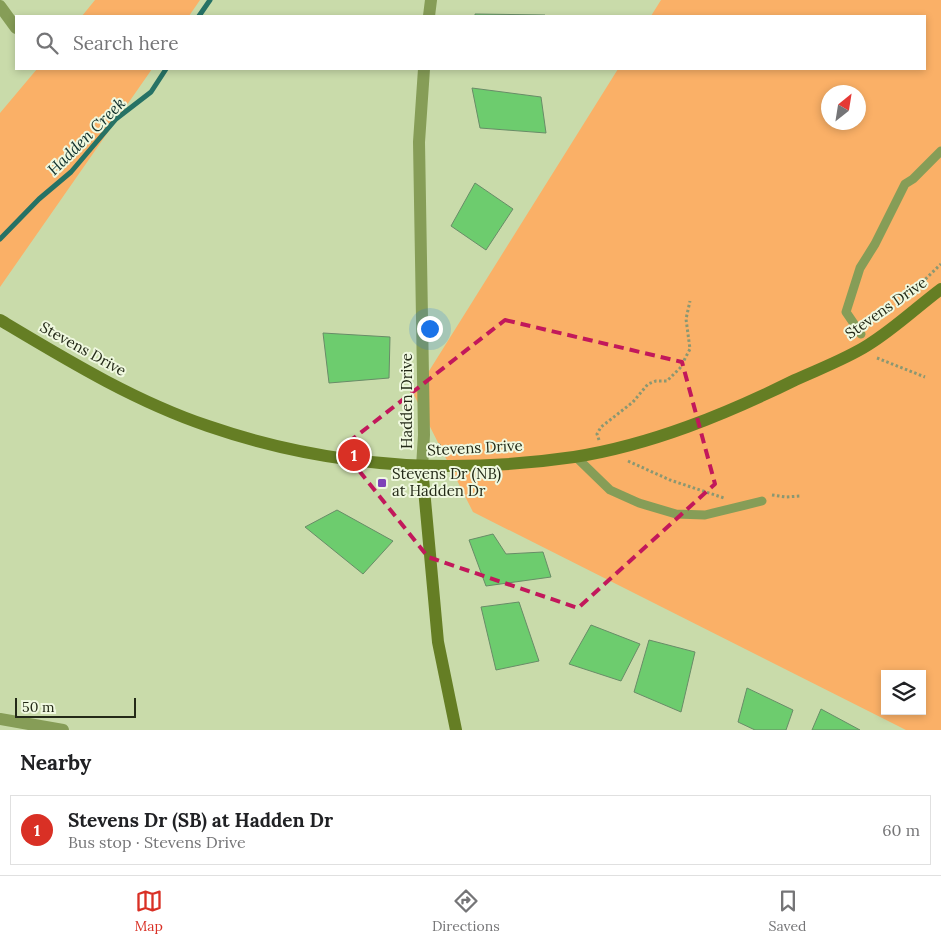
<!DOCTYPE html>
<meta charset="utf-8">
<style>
body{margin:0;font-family:Lora,serif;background:#f2f2f2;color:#202124}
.controls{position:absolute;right:15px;bottom:15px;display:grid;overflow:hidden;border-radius:0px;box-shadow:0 2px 8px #0003}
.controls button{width:45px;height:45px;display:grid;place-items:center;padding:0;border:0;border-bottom:1px solid #e0e0e0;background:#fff;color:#202124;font:25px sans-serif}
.compass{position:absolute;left:821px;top:85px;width:45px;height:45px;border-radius:50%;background:#fff;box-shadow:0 2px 8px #0003;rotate:30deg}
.scale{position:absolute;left:15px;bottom:12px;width:121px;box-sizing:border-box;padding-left:5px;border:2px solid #232917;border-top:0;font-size:14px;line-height:18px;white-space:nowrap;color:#232917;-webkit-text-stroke:4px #eff8df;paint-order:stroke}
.you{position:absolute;left:429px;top:328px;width:18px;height:18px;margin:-12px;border:4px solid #fff;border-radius:50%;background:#1a73e8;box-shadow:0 0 0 8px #1a73e833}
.badge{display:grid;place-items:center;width:32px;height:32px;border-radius:50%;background:#d93025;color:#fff;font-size:16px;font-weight:700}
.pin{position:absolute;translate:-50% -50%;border:2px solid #fff;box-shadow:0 1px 5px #0006}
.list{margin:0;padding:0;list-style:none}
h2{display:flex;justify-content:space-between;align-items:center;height:65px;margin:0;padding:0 20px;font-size:21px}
h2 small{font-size:16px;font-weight:400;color:#757577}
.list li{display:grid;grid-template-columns:32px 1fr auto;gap:15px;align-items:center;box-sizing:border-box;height:70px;margin:0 10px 10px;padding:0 10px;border:1px solid #e0e0e0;border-radius:0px}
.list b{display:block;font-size:19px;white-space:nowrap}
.list p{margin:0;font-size:16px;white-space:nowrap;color:#757577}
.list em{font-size:16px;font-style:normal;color:#757577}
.icon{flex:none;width:28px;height:28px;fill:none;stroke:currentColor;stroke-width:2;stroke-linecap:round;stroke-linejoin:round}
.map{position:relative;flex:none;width:941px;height:730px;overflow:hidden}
.search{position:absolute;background:#fff;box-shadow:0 2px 8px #0003;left:15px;right:15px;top:15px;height:55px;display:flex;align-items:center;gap:12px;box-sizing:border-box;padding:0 18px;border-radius:0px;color:#757577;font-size:19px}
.sheet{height:145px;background:#fff}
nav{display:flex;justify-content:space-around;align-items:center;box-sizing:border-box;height:70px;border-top:1px solid #e0e0e0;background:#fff;font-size:14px;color:#757577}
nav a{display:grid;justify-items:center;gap:2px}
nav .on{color:#d93025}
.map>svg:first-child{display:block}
.green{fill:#fab067;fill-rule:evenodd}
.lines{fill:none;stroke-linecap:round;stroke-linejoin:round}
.stream{stroke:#267265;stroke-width:5}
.building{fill:#6dcc6e;stroke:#688c67}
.path{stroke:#8a9772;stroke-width:3;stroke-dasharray:2.5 2.5;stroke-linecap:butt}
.lane{stroke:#869d57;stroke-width:9}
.street{stroke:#869d57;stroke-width:12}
.secondary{stroke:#657e24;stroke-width:12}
.marked{fill:none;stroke:#c2185b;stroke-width:4;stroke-dasharray:10 6;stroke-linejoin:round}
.poi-dot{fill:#7e42b8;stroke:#eff8df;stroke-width:2}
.labels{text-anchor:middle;stroke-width:4;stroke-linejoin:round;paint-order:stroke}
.street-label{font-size:15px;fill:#232917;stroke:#eff8df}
.poi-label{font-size:15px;fill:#232917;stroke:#eff8df;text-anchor:start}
.water-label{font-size:16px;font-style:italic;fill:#11302c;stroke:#eff8df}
</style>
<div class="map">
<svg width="941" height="730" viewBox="0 0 941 730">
<rect width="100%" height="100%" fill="#c9dbaa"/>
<path class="green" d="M95,0h105l-11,16h-107z
M661,0h280v730h-35l-433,-218 -59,-117 204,-326h307v-53h-274zM828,92h30v30h-30zM885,674h37v37h-37z
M37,69h115l-152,218v-174z"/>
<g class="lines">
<path class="stream" d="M199,16l11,-16
M0,239l39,-40 32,-27 45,-53 35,-27 15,-23"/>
</g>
<path class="building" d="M475,14l70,1v1h-70z
M472,88l69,9 5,36 -66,-5z
M475,183l38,26 -27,41 -35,-24z
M323,333l67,4 -1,41 -60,5z
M337,510l56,31 -30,33 -58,-47z
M493,534l13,20 37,-2 8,25 -65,9 -17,-46z
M519,602l20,59 -43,9 -15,-63z
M591,625l49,19 -19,37 -52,-17z
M649,640l46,12 -14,60 -47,-20z
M747,688l46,22 -7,20h-31l-17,-8z
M821,709l39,21h-48z"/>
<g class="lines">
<path class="path" d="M911,293l30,-29
M877,358l48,19
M599,440l-2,-6 4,-7 32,-25 15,-18 8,-3h11l13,-13 10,-19 -4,-30 4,-18
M438,444l10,8
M628,461l42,19 54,18
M772,495l14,2 15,-1"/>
<path class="lane" d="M861,334l-15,-22 14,-44 15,-24 30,-60 8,-5 28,-28
M576,457l34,33 29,13 37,11 29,1 57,-14"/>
<path class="street" d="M0,6l16,22
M429,16l2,-16
M422,467l2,-32 -5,-293 5,-73
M0,719l63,11"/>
<path class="secondary" d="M0,320c67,40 134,81 208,106 119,41 242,49 366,31 77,-12 152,-43 221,-77 24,-11 51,-21 73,-35 26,-16 49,-38 73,-56
M422,467l16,175 18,88"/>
</g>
<path class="marked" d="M505,320l177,42 33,122 -137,124 -150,-51 -87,-109z"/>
<rect class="poi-dot" x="377" y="478" width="10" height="10" rx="2.5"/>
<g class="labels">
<g class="street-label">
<text transform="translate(886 308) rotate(-35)" y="5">Stevens Drive</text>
<text transform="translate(83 349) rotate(29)" y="5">Stevens Drive</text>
<text transform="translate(407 401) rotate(-90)" y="5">Hadden Drive</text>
<text transform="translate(475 448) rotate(-3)" y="5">Stevens Drive</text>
</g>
<g class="poi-label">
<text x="392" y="479">Stevens Dr (NB)<tspan x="392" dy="17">at Hadden Dr</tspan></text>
</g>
<g class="water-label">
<text transform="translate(86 136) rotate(-45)" y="6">Hadden Creek</text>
</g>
</g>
</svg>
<div class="controls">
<button><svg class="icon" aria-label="layers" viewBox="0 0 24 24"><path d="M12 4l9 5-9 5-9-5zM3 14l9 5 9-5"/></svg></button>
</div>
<svg class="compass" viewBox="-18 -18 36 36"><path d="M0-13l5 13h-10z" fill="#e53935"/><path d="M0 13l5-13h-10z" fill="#757577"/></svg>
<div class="scale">50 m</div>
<div class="you"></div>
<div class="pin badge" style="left:354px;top:455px">1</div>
<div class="search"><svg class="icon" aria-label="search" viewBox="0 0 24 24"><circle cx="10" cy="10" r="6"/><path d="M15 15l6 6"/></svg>Search here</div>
</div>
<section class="sheet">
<h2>Nearby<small></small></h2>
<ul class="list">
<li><span class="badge">1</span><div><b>Stevens Dr (SB) at Hadden Dr</b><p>Bus stop · Stevens Drive</p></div><em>60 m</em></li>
</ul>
</section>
<nav>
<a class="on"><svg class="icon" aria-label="map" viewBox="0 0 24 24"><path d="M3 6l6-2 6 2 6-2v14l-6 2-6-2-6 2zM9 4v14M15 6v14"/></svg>Map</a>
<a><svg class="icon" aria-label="directions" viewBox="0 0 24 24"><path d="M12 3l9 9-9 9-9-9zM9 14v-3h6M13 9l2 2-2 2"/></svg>Directions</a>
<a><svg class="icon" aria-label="saved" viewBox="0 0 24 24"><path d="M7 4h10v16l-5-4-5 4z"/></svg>Saved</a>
</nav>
